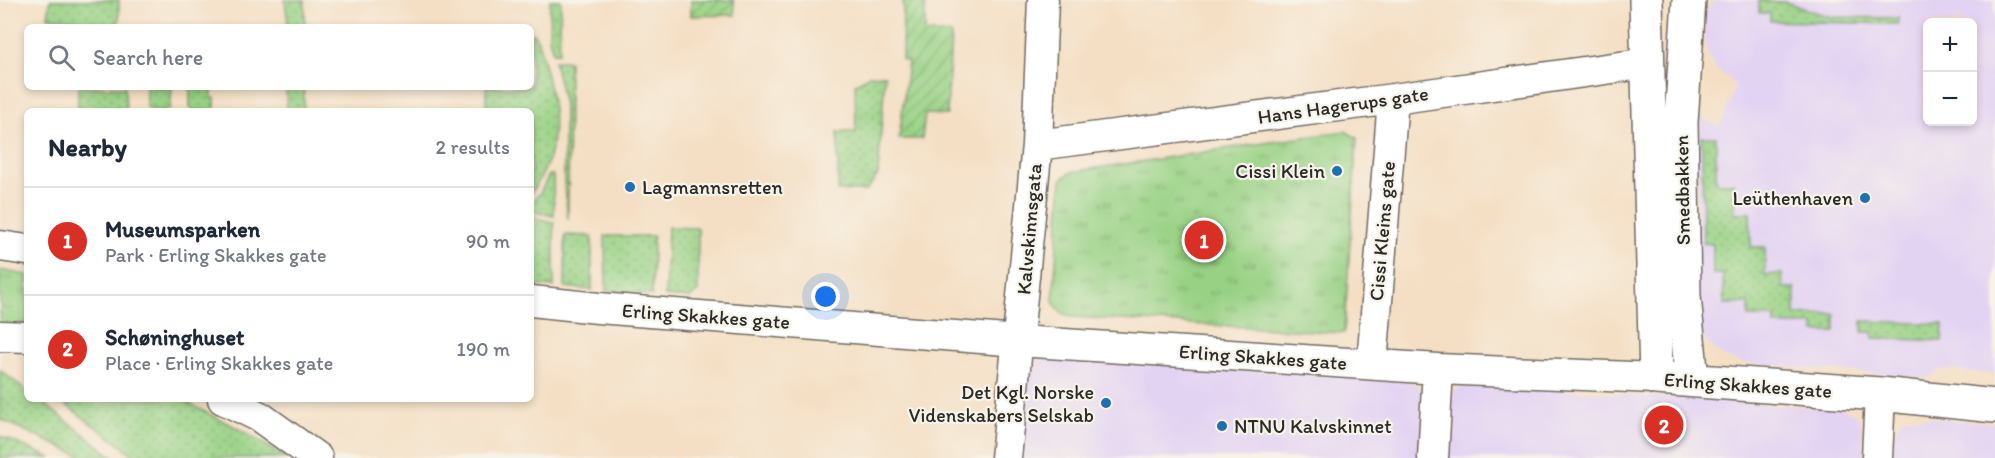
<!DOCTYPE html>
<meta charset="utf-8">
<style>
body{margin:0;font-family:Itim,sans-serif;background:#f2f2f3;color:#1f2937}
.controls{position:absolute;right:18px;top:18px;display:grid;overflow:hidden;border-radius:9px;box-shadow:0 3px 9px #0003}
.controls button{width:54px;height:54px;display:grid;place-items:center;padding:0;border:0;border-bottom:2px solid #e0e1e3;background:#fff;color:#1f2937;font:30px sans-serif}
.you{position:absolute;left:826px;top:297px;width:21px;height:21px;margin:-15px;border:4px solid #fff;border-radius:50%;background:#1a73e8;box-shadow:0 0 0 9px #1a73e833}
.badge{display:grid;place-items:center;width:39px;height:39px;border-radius:50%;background:#d93025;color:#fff;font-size:20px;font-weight:700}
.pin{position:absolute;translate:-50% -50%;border:3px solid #fff;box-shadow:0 2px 6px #0006}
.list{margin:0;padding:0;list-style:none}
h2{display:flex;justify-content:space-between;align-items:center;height:78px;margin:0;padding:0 24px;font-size:26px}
h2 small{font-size:20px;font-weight:400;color:#747a83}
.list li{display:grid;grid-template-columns:39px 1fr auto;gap:18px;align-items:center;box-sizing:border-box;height:108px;padding:0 24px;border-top:2px solid #e0e1e3}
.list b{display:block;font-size:22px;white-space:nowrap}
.list p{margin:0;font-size:20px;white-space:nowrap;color:#747a83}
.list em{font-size:20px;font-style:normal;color:#747a83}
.icon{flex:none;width:33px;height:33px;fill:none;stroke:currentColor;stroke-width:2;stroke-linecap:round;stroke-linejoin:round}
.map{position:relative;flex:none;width:1995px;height:458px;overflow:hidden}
.search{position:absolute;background:#fff;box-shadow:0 3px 9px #0003;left:24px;top:24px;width:510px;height:66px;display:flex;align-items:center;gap:15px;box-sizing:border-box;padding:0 21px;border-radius:9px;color:#747a83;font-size:22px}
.panel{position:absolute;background:#fff;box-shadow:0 3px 9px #0003;left:24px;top:108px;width:510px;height:294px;border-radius:9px}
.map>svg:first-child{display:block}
.built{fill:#e3d3f3;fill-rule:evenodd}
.grass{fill:url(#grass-dots);stroke:#627e58;stroke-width:1.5}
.park{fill:url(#park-tufts);stroke:#627e58;stroke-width:1.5}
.garden{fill:url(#garden-furrows);stroke:#627e58;stroke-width:1.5}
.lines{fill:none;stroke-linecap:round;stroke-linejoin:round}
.street-casing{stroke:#716a61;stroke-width:33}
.secondary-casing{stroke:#716a61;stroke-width:36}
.street{stroke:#fff;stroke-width:30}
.secondary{stroke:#fff;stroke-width:33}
.poi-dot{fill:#1f6fb2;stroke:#f7f3e8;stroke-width:2}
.labels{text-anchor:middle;stroke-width:4.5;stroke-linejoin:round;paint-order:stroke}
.street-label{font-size:20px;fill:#2b2b2b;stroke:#f7f3e8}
.poi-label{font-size:20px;fill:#2b2b2b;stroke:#f7f3e8;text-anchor:end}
</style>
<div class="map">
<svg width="1995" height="458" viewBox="0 0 1995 458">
<defs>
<pattern id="grass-dots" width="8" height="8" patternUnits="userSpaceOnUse" patternTransform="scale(1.5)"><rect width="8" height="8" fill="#98d184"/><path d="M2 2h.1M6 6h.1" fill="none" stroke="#7caa6c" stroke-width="1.8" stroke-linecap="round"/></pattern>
<pattern id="park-tufts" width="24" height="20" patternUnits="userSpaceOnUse" patternTransform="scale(1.5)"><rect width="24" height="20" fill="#98d184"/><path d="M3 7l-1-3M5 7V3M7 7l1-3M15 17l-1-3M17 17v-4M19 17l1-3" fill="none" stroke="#7caa6c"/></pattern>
<pattern id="garden-furrows" width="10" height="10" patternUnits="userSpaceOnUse" patternTransform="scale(1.5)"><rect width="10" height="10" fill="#98d184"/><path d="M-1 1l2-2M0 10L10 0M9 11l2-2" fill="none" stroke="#7caa6c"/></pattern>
</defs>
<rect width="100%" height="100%" fill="#f7f3e8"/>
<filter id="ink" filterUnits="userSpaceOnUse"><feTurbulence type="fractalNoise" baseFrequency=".0167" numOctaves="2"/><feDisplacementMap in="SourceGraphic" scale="12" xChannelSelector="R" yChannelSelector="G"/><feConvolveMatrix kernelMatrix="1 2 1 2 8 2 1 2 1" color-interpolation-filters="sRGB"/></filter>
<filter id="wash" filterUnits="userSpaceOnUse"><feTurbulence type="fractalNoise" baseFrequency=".008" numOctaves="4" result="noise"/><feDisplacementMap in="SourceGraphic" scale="24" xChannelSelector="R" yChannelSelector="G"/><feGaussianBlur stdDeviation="1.35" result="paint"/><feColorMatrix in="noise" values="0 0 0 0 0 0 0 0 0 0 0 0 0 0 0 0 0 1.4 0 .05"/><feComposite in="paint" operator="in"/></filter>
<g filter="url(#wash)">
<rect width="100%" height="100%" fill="#f4dfc4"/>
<path class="built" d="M1716,0h279v374l-53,-5 -15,9 -184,-15 -17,-5 -13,-10 -11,-12 -4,-16 -1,-204 23,11 16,-42 -22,-18 -6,-14 -4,-16 1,-26 6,-7zM1928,22h44v100h-44z
M1043,355l359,26 11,2 7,5 3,7 -3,63h-401l11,-93z
M1470,384l371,25 9,2 7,5 4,8 4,34h-420l5,-63 11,-9z
M1908,416l87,7v35h-101v-4l-5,-2 2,-14 11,-18z"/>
<path class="grass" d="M50,0h69v21l-8,6 -33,-1v-6l-30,-3z
M285,0h20v27h-20v-3h3z
M550,0h11l-2,52 -6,1 -4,-15z
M1759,1l26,1 46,15 67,1v6l-128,-3v-8h-11z
M531,33l3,1 4,6c14,56 30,103 -7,153v-82h-45v-24h45z
M554,61h15l-1,159 -4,-37v-78z
M869,75h16l-7,100 -12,16h-28v-59h18l-1,-48z
M78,87h47l1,24h-48z
M146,87h26l-2,22 -13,2 -8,-2 -3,-5z
M190,87h23l-2,11h4v13h-22l-3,-4z
M286,87h18v24h-17z
M1702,137h14v46h18l1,30h15l1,34h14v28l17,-1 1,14h12v27l40,-1v18h-20l-1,-7h-39v-8h-26v-14l-25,1 -1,-30h-10v-30l-10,-1z
M549,175h4l1,41 -23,-5v-8l9,-10z
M531,217l23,5v65l-23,-2z
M668,227l30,1v63l-8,7 -25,-2z
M565,235l27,1v54l-27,-3z
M605,236h48l-1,59 -46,-4z
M1862,321l81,3 -1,17 -69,-3v-6h-11z
M0,370l27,21v8h11l77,59h-31l-84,-39z
M58,399h122l59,30 48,29h-149z"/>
<path class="park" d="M1345,131l12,7 -13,195 -272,-16 -10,-4 -9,-11 9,-123 9,-7z
M0,270l27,5v51l-27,-2z"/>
<path class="garden" d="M691,0h43l1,15 -44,1z
M903,1h22v32l26,1 -4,81 -22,-1 -3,25h-23l9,-78 -6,-1z
M0,436l51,22h-51z"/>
</g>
<g filter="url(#ink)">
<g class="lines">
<g class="street-casing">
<path id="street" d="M1037,145l356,-46 255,-36
M0,246l27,4
M531,301l67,7 421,33 419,28 218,9
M0,336l27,1
M1372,364l21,-265
M223,399l37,18 57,41
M1006,458l31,-313 6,-145
M1433,458l5,-89
M1877,458l3,-64"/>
</g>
<g class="secondary-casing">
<path id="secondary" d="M1646,0l10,378 224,16 115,12
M1689,0l-8,122 3,174 8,84"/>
</g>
<use href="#street" class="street"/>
<use href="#secondary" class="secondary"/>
</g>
</g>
<g class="poi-dot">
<circle cx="1337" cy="171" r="6"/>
<circle cx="630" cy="187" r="6"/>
<circle cx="1865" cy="198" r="6"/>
<circle cx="1106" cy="403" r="6"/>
<circle cx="1222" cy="426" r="6"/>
</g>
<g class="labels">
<g class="street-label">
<text transform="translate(1343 105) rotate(-8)" y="7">Hans Hagerups gate</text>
<text transform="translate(1682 190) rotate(-91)" y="7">Smedbakken</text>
<text transform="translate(1029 229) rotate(-85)" y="7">Kalvskinnsgata</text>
<text transform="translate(1382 231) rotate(-85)" y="7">Cissi Kleins gate</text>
<text transform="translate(706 316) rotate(4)" y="7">Erling Skakkes gate</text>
<text transform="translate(1263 357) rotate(4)" y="7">Erling Skakkes gate</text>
<text transform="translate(1748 385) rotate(4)" y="7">Erling Skakkes gate</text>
</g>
<g class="poi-label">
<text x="1325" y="178">Cissi Klein</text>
<text x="642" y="194" text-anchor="start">Lagmannsretten</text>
<text x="1853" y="205">Leüthenhaven</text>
<text x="1094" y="399">Det Kgl. Norske<tspan x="1094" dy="23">Videnskabers Selskab</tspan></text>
<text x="1234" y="433" text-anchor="start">NTNU Kalvskinnet</text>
</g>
</g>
</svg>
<div class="controls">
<button>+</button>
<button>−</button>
</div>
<div class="you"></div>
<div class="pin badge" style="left:1204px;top:240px">1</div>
<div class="pin badge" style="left:1664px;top:425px">2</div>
<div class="search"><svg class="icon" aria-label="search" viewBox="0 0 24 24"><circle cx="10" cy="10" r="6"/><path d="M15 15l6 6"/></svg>Search here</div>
<section class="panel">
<h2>Nearby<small>2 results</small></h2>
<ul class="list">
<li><span class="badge">1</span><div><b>Museumsparken</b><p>Park · Erling Skakkes gate</p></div><em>90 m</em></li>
<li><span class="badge">2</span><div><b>Schøninghuset</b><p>Place · Erling Skakkes gate</p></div><em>190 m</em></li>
</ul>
</section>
</div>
